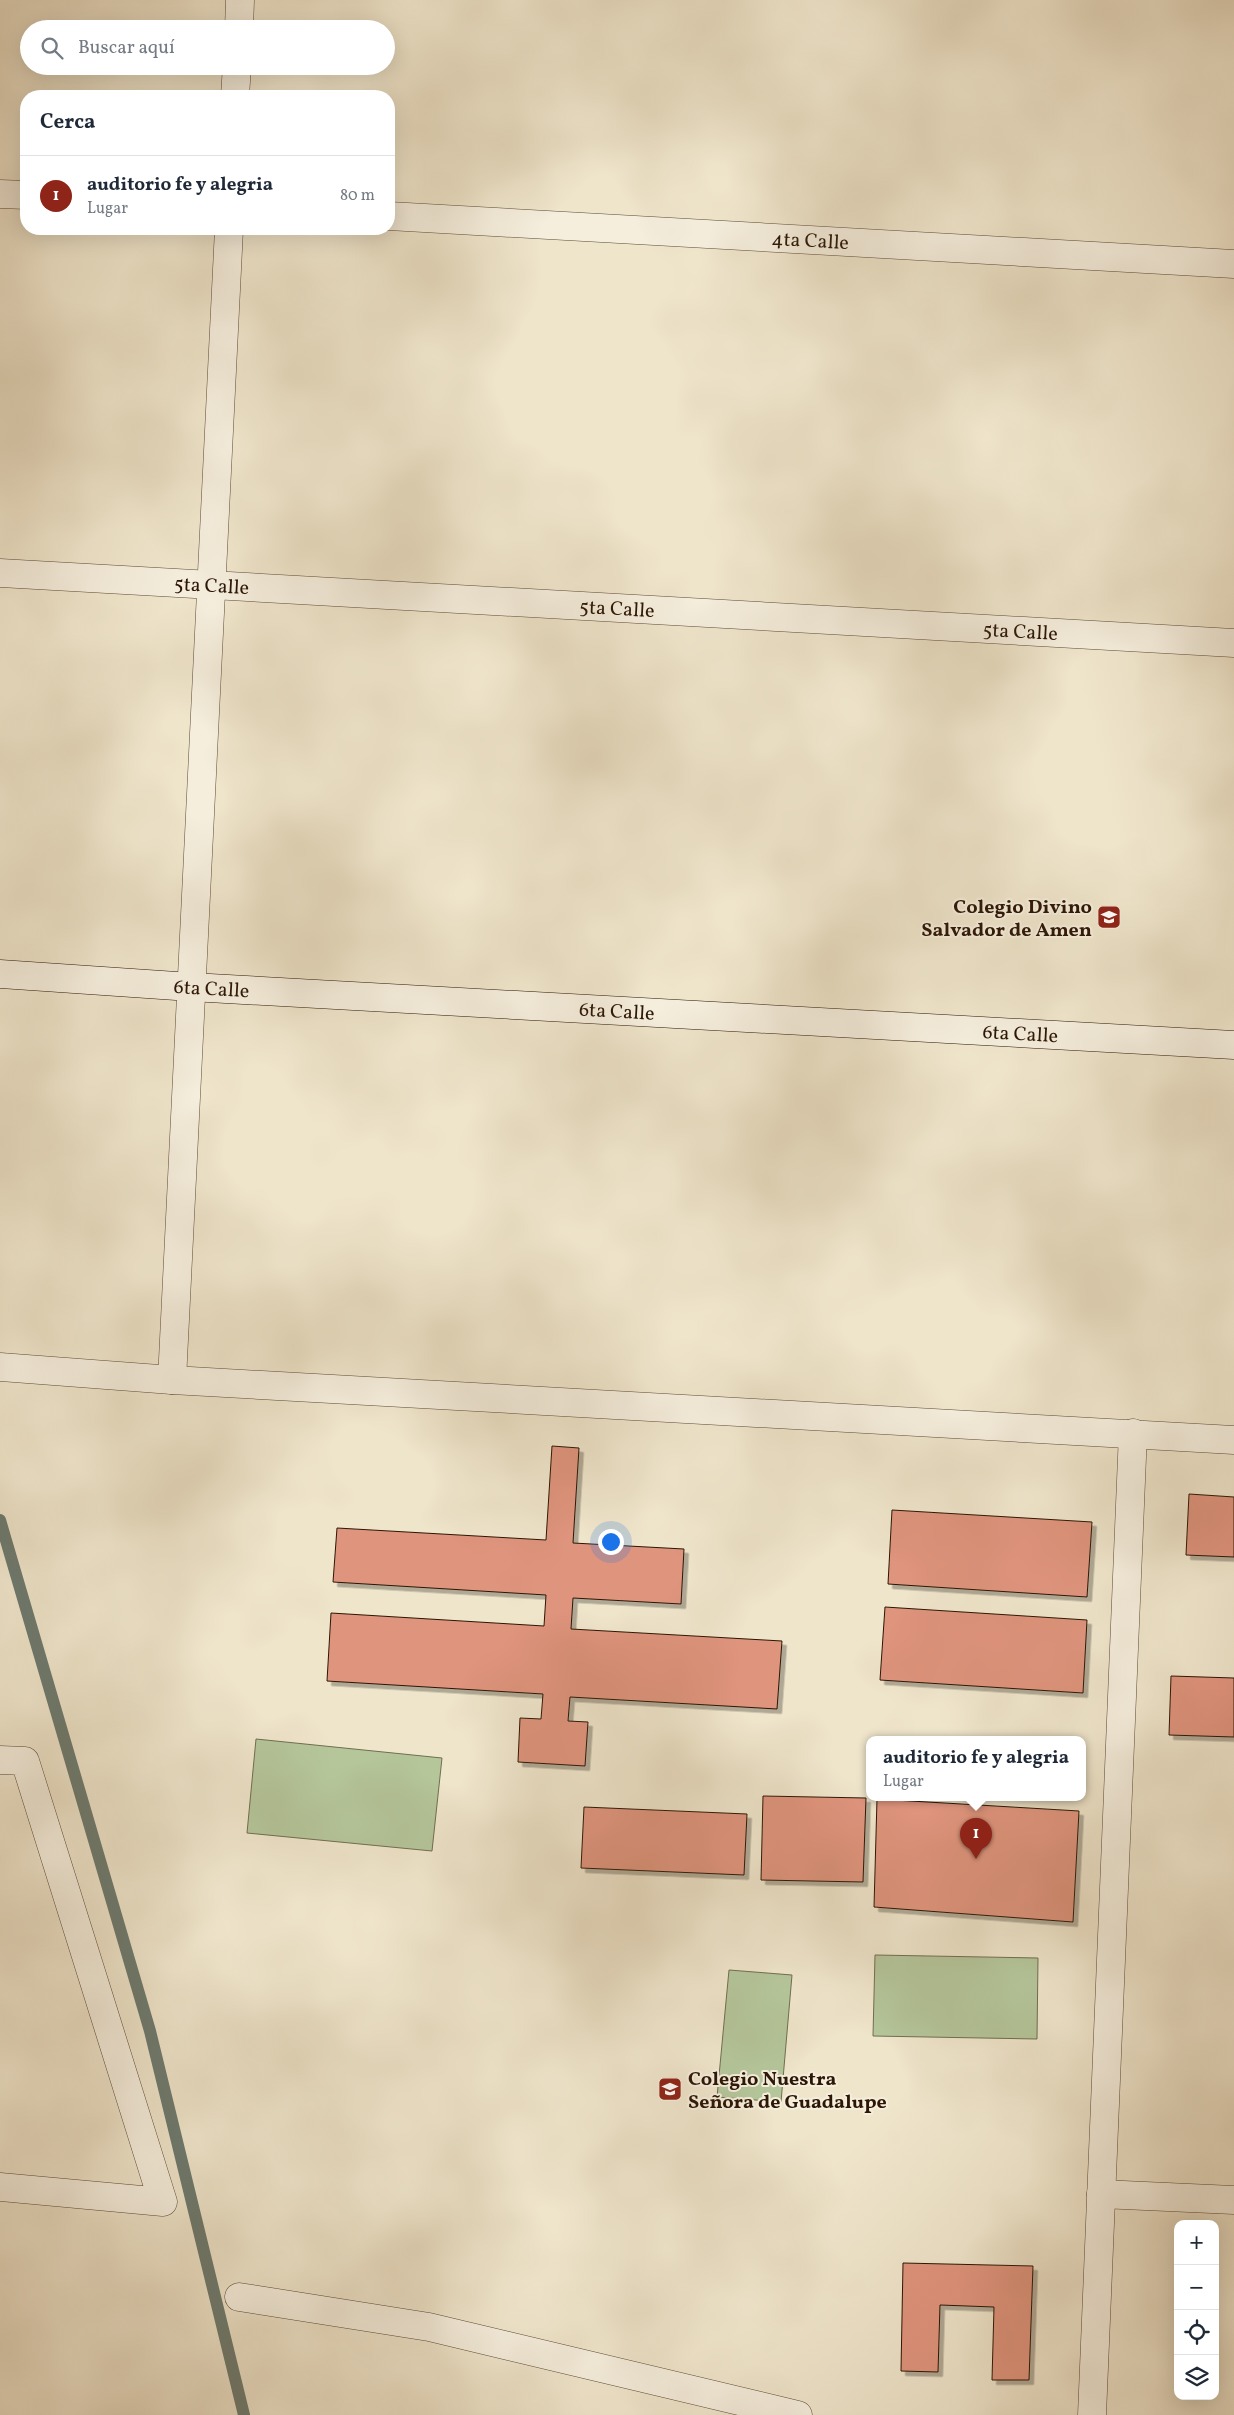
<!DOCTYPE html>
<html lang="es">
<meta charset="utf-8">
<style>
body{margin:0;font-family:Vollkorn,serif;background:#f2f2f3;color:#1f2937}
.controls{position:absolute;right:15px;bottom:15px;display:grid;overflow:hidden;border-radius:10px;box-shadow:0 5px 20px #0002}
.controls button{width:45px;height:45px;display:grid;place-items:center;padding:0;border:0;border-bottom:1px solid #e0e1e3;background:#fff;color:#1f2937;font:25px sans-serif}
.you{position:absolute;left:610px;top:1541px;width:18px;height:18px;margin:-12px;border:4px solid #fff;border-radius:50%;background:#1a73e8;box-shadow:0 0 0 8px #1a73e833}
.badge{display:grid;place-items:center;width:32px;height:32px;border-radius:50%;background:#8f2418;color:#fff;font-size:16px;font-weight:700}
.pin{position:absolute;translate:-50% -41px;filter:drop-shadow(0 1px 2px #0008)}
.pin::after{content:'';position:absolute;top:26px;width:18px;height:15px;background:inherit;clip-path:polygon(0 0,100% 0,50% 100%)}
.popup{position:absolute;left:866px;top:1736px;width:220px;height:65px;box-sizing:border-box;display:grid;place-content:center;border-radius:10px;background:#fff;filter:drop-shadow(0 1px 4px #0005);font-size:16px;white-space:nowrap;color:#747a83}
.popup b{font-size:19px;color:#1f2937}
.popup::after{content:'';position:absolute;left:50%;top:100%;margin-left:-10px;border:10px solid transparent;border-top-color:#fff}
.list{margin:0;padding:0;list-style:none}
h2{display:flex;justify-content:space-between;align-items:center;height:65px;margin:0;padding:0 20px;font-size:21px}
h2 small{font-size:16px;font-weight:400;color:#747a83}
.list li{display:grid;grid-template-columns:32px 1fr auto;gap:15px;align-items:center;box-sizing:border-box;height:80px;padding:0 20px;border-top:1px solid #e0e1e3}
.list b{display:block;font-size:19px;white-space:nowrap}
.list p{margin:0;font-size:16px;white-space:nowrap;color:#747a83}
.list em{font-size:16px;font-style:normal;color:#747a83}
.icon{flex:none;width:28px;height:28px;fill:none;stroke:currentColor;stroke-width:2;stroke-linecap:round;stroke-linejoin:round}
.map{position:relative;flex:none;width:1234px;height:2415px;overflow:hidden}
.search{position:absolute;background:#fff;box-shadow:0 5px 20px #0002;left:20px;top:20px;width:375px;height:55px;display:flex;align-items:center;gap:12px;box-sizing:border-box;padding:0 18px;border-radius:28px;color:#747a83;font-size:19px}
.panel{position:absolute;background:#fff;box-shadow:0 5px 20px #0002;left:20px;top:90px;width:375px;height:145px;border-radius:20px}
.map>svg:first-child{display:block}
.garden{fill:#b5c69b;stroke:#706e50}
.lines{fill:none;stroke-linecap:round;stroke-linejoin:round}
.stream{stroke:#6e7b70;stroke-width:12}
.building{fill:#df947d;stroke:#2c1605;filter:url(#shadow)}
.street-casing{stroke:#5d4a36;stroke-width:29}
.secondary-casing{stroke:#2c1605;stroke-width:29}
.street{stroke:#f5eedd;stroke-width:28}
.secondary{stroke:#f5eedd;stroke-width:28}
.labels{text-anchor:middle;stroke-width:4;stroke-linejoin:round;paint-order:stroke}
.street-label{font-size:20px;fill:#2c1605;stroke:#f5eedd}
.poi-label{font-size:20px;font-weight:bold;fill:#2c1605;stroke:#f5eedd;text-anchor:end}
</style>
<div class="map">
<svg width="1234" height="2415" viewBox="0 0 1234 2415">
<defs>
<filter id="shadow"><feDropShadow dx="4.5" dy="4.5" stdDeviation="0" flood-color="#0004"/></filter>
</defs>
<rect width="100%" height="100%" fill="#efe5cb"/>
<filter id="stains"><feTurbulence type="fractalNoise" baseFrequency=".004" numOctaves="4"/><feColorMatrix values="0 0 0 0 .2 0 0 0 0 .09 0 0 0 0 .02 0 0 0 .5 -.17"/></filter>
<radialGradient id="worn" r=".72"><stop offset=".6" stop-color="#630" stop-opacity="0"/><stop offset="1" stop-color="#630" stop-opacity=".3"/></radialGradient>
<path class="garden" d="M256,1739l186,19 -10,93 -185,-18z
M875,1955l163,3 -1,81 -164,-3z
M729,1970l63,5 -11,127 -64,-5z"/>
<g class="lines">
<path class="stream" d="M0,1520l150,511 94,384"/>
</g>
<path class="building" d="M552,1446l27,2 -6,95 111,6 -3,55 -108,-6 -2,31 211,12 -5,68 -207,-12 -2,24 20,1 -3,44 -67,-4 2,-44 21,1 2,-25 -216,-13 4,-68 213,13 2,-31 -213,-13 4,-54 209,12z
M1189,1494l45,3v60l-48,-2z
M892,1510l200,12 -5,75 -199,-13z
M885,1607l202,13 -4,73 -203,-13z
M1171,1676l63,2v59l-65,-2z
M763,1796l103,2 -3,84 -102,-2z
M877,1799l202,12 -6,111 -199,-15z
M584,1807l163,7 -3,61 -163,-7z
M903,2263l130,3 -4,114h-37l2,-73 -54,-2 -2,67 -37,-1z"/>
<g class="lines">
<g class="street-casing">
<g id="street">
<path d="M239,29l1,-29"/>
<path d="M235,96l2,-30"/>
<path d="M0,194l26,1"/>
<path id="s1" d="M389,216l845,48"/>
<path id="s2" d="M0,573l1234,70"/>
<path d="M0,1367l172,13 1062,60"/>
<path d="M172,1380l57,-1151"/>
<path d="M0,1760l25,1 138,441 -163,-15"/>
<path d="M1101,2194l133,6"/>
<path d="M239,2297l190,30 369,88"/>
<path d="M1092,2415l41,-982"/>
</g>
</g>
<g class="secondary-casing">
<g id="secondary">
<path id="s3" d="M0,974l191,13 1043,58"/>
</g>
</g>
<use href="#street" class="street"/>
<use href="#secondary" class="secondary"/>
</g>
<defs>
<g id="school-square" transform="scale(1.25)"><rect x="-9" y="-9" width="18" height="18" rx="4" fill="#8f2418" stroke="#f5eedd"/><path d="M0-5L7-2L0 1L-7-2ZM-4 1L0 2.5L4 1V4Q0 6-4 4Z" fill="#fff"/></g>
</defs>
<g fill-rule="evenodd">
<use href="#school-square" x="1109" y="917"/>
<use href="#school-square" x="670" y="2089"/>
</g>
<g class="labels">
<g class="street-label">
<text dy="7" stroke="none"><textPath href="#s1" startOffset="422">4ta Calle</textPath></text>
<text dy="7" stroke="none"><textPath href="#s2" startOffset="212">5ta Calle</textPath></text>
<text dy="7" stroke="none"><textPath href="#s2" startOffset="618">5ta Calle</textPath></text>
<text dy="7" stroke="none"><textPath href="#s2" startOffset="1022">5ta Calle</textPath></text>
<text dy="7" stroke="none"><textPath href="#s3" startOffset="212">6ta Calle</textPath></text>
<text dy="7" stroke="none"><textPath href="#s3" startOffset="618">6ta Calle</textPath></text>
<text dy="7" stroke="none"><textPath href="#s3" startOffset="1022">6ta Calle</textPath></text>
</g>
<g class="poi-label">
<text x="1092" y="913">Colegio Divino<tspan x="1092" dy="23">Salvador de Amen</tspan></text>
<text x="688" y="2085" text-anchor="start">Colegio Nuestra<tspan x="688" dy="23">Señora de Guadalupe</tspan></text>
</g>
</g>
<rect width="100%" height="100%" filter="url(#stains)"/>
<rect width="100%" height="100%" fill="url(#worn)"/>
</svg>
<div class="controls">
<button>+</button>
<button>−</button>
<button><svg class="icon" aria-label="locate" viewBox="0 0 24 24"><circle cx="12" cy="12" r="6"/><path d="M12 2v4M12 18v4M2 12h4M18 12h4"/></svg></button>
<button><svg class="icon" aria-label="layers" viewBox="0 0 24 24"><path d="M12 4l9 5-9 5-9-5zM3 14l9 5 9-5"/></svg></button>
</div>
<div class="you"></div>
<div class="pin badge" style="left:976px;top:1859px">1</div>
<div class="popup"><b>auditorio fe y alegria</b>Lugar</div>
<div class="search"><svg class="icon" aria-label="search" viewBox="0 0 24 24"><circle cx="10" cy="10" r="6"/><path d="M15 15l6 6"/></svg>Buscar aquí</div>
<section class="panel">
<h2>Cerca<small></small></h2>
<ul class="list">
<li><span class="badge">1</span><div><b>auditorio fe y alegria</b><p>Lugar</p></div><em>80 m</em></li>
</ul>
</section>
</div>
